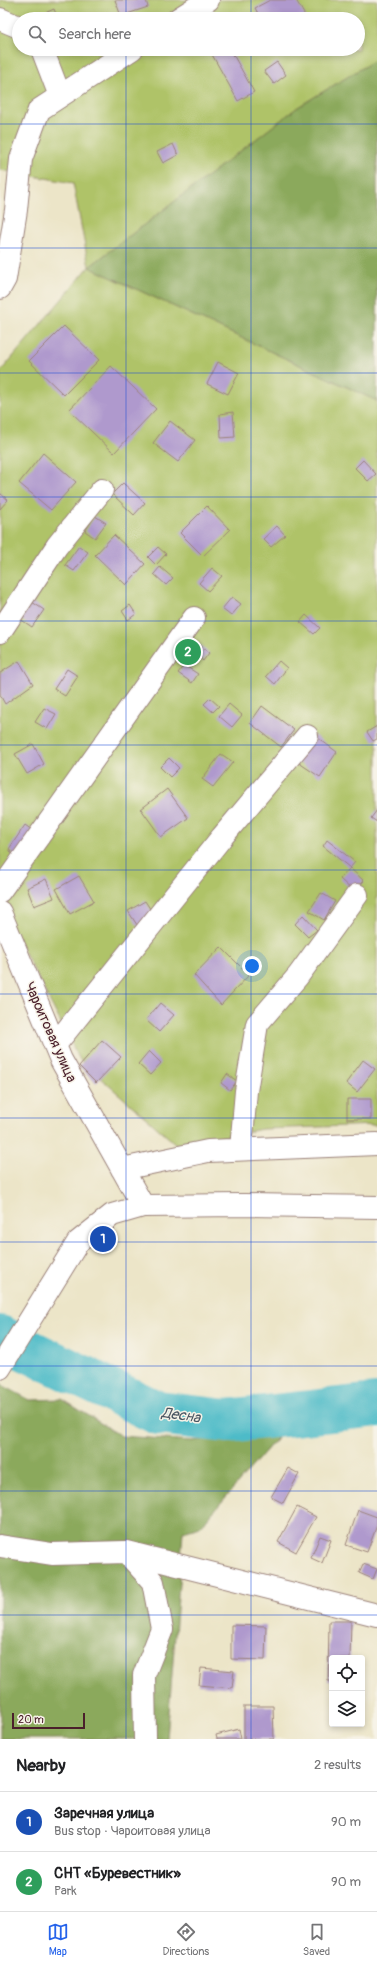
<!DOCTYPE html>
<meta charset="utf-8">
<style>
body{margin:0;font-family:Pangolin,sans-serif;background:#f6f6f6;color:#202124}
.controls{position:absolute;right:12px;bottom:12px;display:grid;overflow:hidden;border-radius:4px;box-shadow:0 2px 6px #0003}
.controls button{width:36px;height:36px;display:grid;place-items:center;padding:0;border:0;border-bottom:1px solid #e0e0e0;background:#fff;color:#202124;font:20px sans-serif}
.scale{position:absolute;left:12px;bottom:10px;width:73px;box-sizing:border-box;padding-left:4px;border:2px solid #4a1f2b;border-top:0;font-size:11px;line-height:14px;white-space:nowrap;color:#4a1f2b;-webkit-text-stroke:3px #f7f3e8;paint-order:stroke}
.you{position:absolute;left:252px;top:966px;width:14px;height:14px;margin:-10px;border:3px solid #fff;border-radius:50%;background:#1a73e8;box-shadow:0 0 0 6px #1a73e833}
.badge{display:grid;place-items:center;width:26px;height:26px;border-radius:50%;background:#2563eb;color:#fff;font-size:13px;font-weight:700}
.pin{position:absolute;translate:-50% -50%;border:2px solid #fff;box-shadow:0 1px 4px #0006}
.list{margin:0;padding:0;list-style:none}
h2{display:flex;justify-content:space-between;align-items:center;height:52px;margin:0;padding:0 16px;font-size:17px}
h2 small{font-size:13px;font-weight:400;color:#757577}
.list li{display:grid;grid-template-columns:26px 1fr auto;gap:12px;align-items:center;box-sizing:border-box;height:60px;padding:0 16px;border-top:1px solid #e0e0e0}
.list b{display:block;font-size:15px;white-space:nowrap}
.list p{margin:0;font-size:13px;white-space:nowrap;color:#757577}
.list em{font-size:13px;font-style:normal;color:#757577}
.icon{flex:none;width:22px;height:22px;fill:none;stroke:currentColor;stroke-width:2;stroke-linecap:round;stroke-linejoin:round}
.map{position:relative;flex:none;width:377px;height:1739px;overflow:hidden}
.search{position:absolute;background:#fff;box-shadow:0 2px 6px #0003;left:12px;right:12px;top:12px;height:44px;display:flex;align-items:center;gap:10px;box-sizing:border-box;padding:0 14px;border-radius:22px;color:#757577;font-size:15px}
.sheet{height:172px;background:#fff}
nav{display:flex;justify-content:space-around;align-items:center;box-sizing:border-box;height:56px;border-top:1px solid #e0e0e0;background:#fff;font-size:11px;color:#757577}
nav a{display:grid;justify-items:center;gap:2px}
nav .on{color:#2563eb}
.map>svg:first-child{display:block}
.green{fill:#afc367;stroke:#7c7149;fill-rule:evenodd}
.forest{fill:#8ba95c;stroke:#6a6444}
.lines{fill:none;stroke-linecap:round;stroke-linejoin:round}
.river{stroke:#4ebbc8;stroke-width:44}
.building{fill:#af99cd}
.minor-casing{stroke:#9b827a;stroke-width:24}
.minor{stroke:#fff;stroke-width:22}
.grid{fill:none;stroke:#1d4ed8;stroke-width:1;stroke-opacity:0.55}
.labels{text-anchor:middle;stroke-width:3;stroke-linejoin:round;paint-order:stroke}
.street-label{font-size:14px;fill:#4a1f2b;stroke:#f7f3e8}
.water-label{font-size:15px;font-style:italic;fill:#4b5662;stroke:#f7f3e8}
</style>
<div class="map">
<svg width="377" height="1739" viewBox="0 0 377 1739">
<rect width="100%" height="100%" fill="#f7f3e8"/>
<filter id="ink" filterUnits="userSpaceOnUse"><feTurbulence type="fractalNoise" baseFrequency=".025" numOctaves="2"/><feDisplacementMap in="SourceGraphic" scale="8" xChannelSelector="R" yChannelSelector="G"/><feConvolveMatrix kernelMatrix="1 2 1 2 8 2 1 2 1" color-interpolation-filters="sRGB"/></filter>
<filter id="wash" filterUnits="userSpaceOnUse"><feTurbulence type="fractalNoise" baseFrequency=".012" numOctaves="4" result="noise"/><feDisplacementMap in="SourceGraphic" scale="16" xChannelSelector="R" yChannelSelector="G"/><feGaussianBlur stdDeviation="0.9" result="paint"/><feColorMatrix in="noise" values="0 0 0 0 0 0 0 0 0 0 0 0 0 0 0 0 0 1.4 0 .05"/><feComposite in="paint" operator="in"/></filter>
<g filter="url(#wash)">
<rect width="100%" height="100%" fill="#ece5c8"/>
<path class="green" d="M0,0h377v59l-79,48 -209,160 288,134v724l-115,4 -84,17 -98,-86 -80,-156v-532l89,-105 -16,-84 -73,-13zM19,19h339v30h-339z"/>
<path class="forest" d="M377,59v342l-288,-134 209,-160z
M0,1384l30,16 32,-1 59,37 70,5 91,-9 -82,95 -17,5 -16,207h-167z"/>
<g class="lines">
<path class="river" d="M0,1337l158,76 69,8 150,-16"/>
</g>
<g id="blocks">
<path class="building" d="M115,0h31l2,7 -27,9z
M270,0h26l11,19h-46l-6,-11z
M54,9l4,10h-19l-1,-3z
M214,49h16l24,43 -16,9 -28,-50z
M277,62l9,13 -12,9 -10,-13z
M173,144l5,11 -15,8 -6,-11z
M64,326l35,34 -35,35 -35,-34z
M218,362l21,11 -11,21 -21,-10z
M111,366l45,43 -42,44 -45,-43z
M233,412l2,25 -14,1 -1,-24z
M170,421l25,19 -17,22 -25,-19z
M43,453l33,29 -25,28 -32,-27z
M363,460l13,14 -8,7 -13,-13z
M123,483l22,20 -11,12 -22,-21z
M0,493l8,7 -8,9z
M207,506l23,24 -27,26 -23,-23z
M95,516l11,7 -11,15 -10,-7z
M277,526l8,9 -14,12 -8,-8z
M114,535l31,29 -19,21 -31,-30z
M79,546l9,6 -14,19 -9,-6z
M158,547l8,7 -10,11 -8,-8z
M160,567l13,11 -7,7 -12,-11z
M212,568l10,8 -14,15 -9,-8z
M232,597l9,7 -10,12 -9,-7z
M32,602l12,8 -12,17 -12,-8z
M130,605l6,9 -8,6 -6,-9z
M306,615l14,13 -6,6 -14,-12z
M196,642l13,11 -6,8 -13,-11z
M19,661l14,23 -28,20 -5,-9v-22z
M279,661l8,7 -12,16 -9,-8z
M184,665l14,9 -6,9 -14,-10z
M67,669l11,7 -13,20 -11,-7z
M210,698l9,8 -6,6 -9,-8z
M229,704l13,11 -10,12 -13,-11z
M262,706l32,24 -13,17 -31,-24z
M44,708l12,6 -9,15 -12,-7z
M377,726v13l-4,2 -6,-9z
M314,735l23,17 -17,25 -24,-16z
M33,744l11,20 -17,10 -12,-20z
M221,754l12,8 -20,25 -11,-8z
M169,758l10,10 -9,9 -10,-10z
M167,789l21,29 -27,19 -20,-28z
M377,810v12l-6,-4z
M25,825l10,7 -20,27 -6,-10z
M327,840l28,22 -5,6 14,13 -10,11 -14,-13 10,-11 -27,-22z
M79,876l15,25 -24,13 -14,-25z
M46,879l8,19 -20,8 -7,-18z
M321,893l14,8 -11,19 -15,-9z
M145,901l11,17 -17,10 -11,-17z
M303,915l14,15 -9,7 -13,-13z
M221,947l28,28 -28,30 -27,-30z
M160,1003l14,12 -15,17 -13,-12z
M102,1040l19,17 -25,26 -17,-17z
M149,1051l12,12 -11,12 -12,-11z
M363,1060l12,9 -18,23 -11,-9z
M227,1074l10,7 -7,9 -9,-7z
M347,1099h24v20h-24z
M288,1468l11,6 -16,29 -12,-6z
M297,1507l19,10 -20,35 -18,-10z
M358,1510l19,7v8l-10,27 -21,-7z
M320,1536l11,4 -9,23 -11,-5z
M363,1564l14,5 -4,10 -14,-6z
M329,1621h22l-1,37h-18v23h-4z
M231,1625l35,1 -1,34 -34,-1z
M201,1668l33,3 -2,17 -33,-3z
M244,1706h29l1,33h-30z
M239,1729l2,10h-24l-1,-4z"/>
</g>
</g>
<g filter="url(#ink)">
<use href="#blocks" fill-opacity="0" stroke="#9b827a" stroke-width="1"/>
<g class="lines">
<g class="minor-casing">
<path id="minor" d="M0,19l19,8
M178,19l30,-19
M42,49l18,47
M0,288l5,-9 11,-69 5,-51 18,-49 93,-61
M0,632l57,-86 45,-56
M0,891l194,-273
M0,912l61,148 82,146
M55,1045l167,-208 85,-101
M241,1149l5,-58 11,-67 41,-48 59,-81
M122,1169l86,-18 169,-7
M0,1368l78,-126 34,-27 31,-9 100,-1 134,2
M0,1546l52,8 74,-2 251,63
M126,1552l27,30 9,47 -18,46 1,64"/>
</g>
<use href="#minor" class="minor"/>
</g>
</g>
<path class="grid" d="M126,0v19M251,0v19M126,49v1690M251,49v1690M0,124h377M0,248h377M0,373h377M0,497h377M0,621h377M0,745h377M0,870h377M0,994h377M0,1118h377M0,1242h377M0,1366h377M0,1491h377M0,1615h377"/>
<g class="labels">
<g class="street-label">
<text transform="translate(51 1032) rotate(66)" y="5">Чароитовая улица</text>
</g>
<g class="water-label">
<text transform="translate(181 1415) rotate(8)" y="5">Десна</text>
</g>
</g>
</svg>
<div class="controls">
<button><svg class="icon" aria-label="locate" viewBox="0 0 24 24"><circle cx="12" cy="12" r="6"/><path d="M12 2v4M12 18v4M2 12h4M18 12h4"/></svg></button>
<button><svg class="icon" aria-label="layers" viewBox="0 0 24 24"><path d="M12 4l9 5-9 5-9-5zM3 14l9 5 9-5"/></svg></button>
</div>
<div class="scale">20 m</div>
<div class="you"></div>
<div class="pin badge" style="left:103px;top:1239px;background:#1a4fb4">1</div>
<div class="pin badge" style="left:188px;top:652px;background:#2e9e5b">2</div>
<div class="search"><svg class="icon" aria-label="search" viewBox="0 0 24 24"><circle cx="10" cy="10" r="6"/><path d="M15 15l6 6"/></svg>Search here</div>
</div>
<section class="sheet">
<h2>Nearby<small>2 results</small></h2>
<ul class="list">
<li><span class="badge" style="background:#1a4fb4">1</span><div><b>Заречная улица</b><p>Bus stop · Чароитовая улица</p></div><em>90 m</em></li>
<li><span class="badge" style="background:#2e9e5b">2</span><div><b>СНТ «Буревестник»</b><p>Park</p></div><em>90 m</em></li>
</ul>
</section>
<nav>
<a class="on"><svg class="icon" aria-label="map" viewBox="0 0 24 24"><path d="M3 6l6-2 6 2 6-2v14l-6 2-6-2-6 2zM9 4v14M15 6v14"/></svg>Map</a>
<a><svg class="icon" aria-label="directions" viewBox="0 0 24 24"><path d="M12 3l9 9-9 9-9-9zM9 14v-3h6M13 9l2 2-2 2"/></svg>Directions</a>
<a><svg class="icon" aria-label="saved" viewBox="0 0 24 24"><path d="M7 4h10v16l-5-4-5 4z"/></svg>Saved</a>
</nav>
